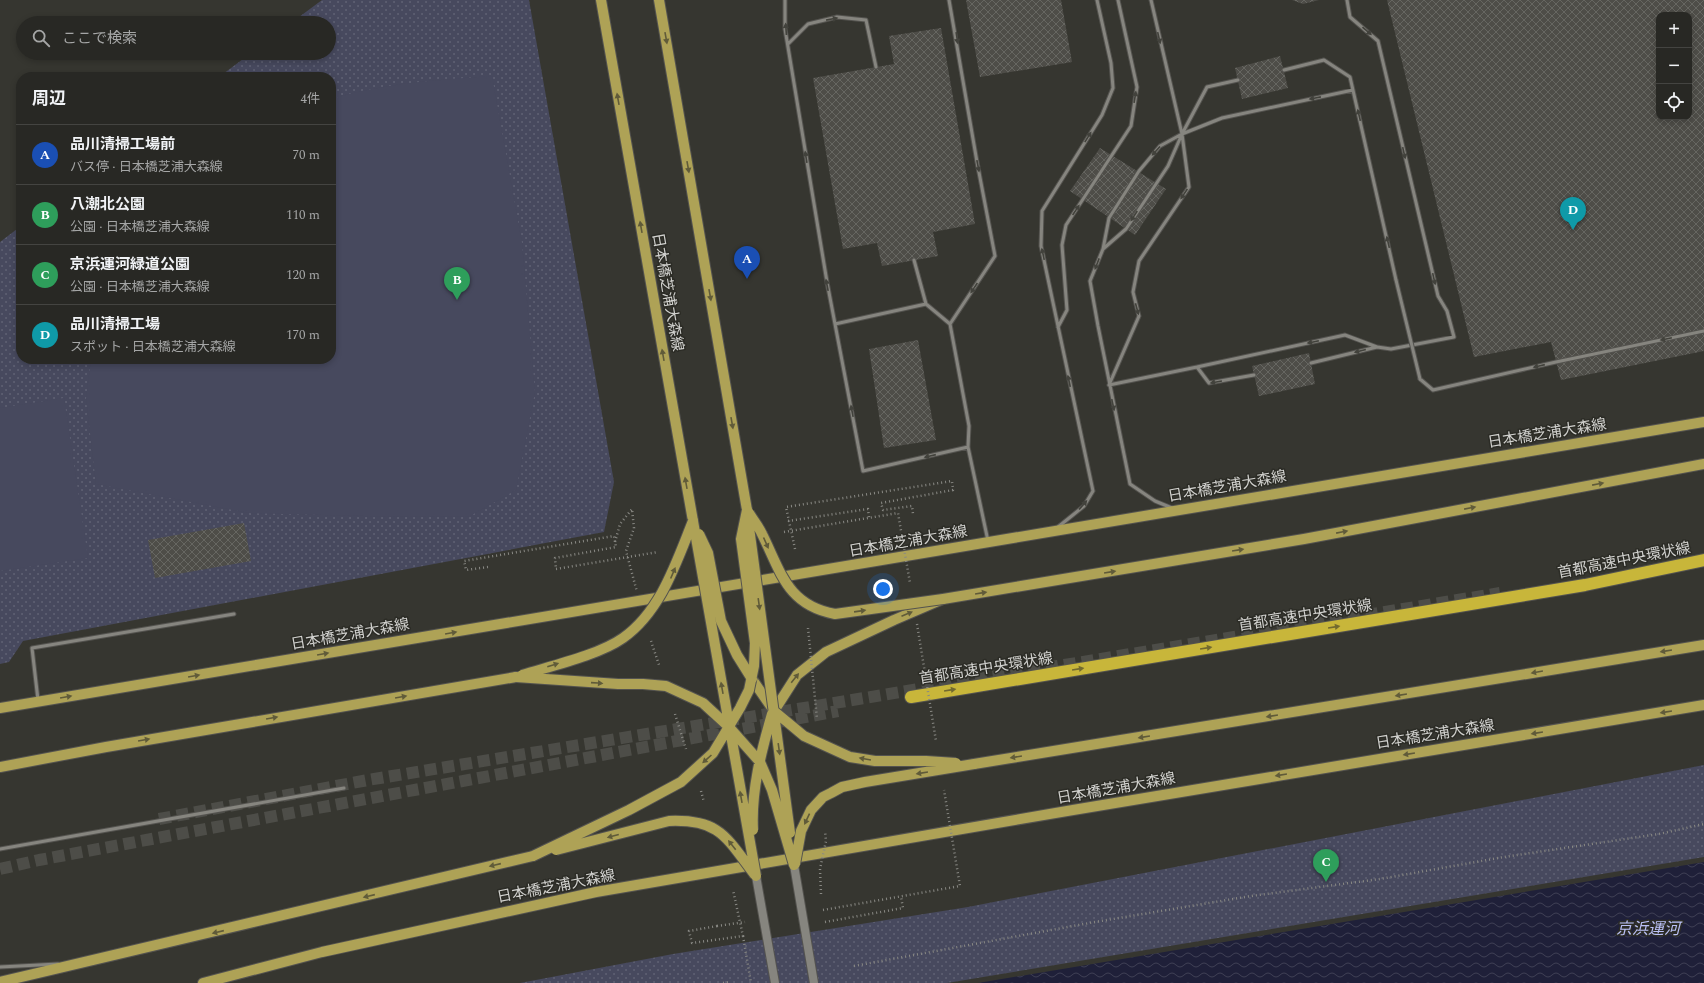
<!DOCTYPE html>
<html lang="ja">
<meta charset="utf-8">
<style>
body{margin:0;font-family:Spectral,"Noto Sans JP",serif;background:#30302c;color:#f1f3f6}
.controls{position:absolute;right:12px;top:12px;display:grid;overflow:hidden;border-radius:8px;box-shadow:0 2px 6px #0003}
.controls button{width:36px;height:36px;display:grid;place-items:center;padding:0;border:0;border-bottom:1px solid #444441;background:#282824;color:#f1f3f6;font:20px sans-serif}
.you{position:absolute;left:883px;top:589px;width:14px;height:14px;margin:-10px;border:3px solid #fff;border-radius:50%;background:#1a73e8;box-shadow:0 0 0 6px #1a73e833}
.badge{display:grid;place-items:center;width:26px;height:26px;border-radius:50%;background:#d6ab8b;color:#fff;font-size:13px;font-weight:700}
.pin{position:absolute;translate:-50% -33px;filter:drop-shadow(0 1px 2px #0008)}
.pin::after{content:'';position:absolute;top:21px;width:14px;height:12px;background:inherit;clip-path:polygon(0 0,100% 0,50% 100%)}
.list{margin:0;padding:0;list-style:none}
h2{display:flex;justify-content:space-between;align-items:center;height:52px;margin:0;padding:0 16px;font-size:17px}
h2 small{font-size:13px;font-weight:400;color:#a5a6a6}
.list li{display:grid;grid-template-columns:26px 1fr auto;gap:12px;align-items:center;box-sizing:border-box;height:60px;padding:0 16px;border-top:1px solid #444441}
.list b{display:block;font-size:15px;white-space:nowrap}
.list p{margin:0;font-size:13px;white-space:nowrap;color:#a5a6a6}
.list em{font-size:13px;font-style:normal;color:#a5a6a6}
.icon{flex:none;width:22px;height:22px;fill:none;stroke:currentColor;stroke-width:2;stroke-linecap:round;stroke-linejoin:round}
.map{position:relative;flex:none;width:1704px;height:983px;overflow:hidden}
.search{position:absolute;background:#282824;box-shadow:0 2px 6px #0003;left:16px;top:16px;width:320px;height:44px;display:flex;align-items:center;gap:10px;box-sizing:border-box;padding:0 14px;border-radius:22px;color:#a5a6a6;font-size:15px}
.panel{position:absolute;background:#282824;box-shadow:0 2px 6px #0003;left:16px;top:72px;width:320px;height:292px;border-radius:16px}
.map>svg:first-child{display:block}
.grass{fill:url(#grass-dots)}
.pitch{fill:#47495e}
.water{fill:url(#water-waves)}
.building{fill:url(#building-cross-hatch);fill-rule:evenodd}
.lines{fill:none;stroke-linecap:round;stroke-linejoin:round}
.highway-tunnel{stroke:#4d4d48;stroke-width:12;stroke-dasharray:12 6;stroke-linecap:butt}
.lane-casing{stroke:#54534f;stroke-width:5}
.primary-casing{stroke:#54534f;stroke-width:12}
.highway-casing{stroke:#54534f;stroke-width:14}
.path{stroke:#898984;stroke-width:2.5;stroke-dasharray:1 3;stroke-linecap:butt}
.lane{stroke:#86857f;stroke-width:3}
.primary{stroke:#aea256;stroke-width:10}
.highway{stroke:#c8b63a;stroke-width:12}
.lane-bridge-casing{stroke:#54534f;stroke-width:5;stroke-linecap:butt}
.secondary-bridge-casing{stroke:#54534f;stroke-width:10;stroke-linecap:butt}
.primary-bridge-casing{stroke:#54534f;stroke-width:12;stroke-linecap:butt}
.path-bridge{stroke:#898984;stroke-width:2.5;stroke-dasharray:1 3;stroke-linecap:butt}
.lane-bridge{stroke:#86857f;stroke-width:3}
.secondary-bridge{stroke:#86857f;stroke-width:8}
.primary-bridge{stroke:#aea256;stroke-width:10}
.oneway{fill:#42423c}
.oneway2{fill:#605b39}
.oneway3{fill:#726a2f}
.labels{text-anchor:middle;stroke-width:3;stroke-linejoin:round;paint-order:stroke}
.street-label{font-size:15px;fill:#d1d1ce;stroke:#2c2c26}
.water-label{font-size:16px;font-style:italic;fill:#bac0f6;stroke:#2c2c26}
</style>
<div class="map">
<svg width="1704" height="983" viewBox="0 0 1704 983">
<defs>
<pattern id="grass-dots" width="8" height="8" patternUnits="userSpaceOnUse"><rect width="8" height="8" fill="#47495e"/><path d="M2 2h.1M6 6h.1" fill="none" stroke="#606274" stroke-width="1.8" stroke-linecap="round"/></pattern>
<pattern id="water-waves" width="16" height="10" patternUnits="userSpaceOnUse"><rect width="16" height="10" fill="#1f2039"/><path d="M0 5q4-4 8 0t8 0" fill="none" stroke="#3e3f54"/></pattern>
<pattern id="building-cross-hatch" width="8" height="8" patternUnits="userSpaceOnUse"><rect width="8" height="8" fill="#4e4d48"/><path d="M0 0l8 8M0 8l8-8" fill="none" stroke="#666661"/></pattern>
</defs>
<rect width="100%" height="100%" fill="#363630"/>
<path class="grass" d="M322,0h207l85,482 -10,50 -581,109 -14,21 -9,2v-422l21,-16v133h310v-282h-112l32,-24h78v-30h-38z
M1704,765v92l-757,126h-427l153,-29 295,-47z"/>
<path class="pitch" d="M492,76l30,167 13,149 -19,98 -46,26 -66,1 -155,-4 -153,-29 -10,-85 5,-40h240v-260c53,-16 107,-19 161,-23z
M64,398l24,160 -88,13v-163z"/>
<path class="water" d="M1704,862v121h-726z"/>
<path class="building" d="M966,0h95l11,62 -92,15z
M1292,0h27l-16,4z
M1387,0h317v351l-143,29 -10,-38 -77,15zM1659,15h30v102h-30z
M941,28l34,196 -42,8 5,24 -56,10 -5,-23 -34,6 -30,-171 81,-14 -5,-28z
M1280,56l8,32 -46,11 -7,-31z
M1100,148l66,41 -31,46 -65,-44z
M918,340l18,100 -52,8 -15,-99z
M1309,353l6,31 -56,12 -7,-30z
M244,523l7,38 -96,17 -7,-38z"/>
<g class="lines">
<path class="highway-tunnel" d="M159,819l209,-39 1132,-187
M0,869l39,-9 799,-149"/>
<g class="lane-casing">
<path id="lane" d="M785,0v29l42,253 36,189 105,-24
M949,0l28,162 18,94 -45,68
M1151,0l31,134 -22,12 -21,25 -30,47 -6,31 -13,32 8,45 32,158 25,17 17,7
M788,44l20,-20 29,-7 29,3 10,47
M1284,70l40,-10 26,17 46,203
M1103,249l23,-20 42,-63 14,-32 25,-47 31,-7
M914,260l12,44
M835,324l91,-20 24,20 19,102 -1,21 20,94
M1058,327l9,-17 -5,-65 4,-20 65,-99 6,-39 -19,-87
M1311,363l66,-16 14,2 63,-12 -7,-26 -9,-15 -60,-255 -28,-24 -3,-17
M1197,367l148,-32 32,12
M1420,379l13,11 123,-28 148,-31
M1109,385l30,-69 -6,-24 6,-31 50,-74 -7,-53 40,-16 131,-28
M1109,385l88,-18 12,16 45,-8
M1058,527l26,-21 9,-15 -52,-245 1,-35 60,-96 11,-27 -2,-25 -14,-63
M38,700l-6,-52 202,-34
M0,849l344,-61
M0,967l58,-3"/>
</g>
<g class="primary-casing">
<path id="primary" d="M601,0l92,521
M659,0l88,510
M752,679l22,32 23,-36 29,-23 68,-32 49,-21 361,-60 400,-75
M0,708l1704,-286
M974,764l730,-119
M0,767l106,-20 410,-70
M0,982l533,-126
M203,983l119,-31 274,-60 477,-82 631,-105"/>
</g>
<g class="highway-casing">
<path id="highway" d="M911,697l674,-112 119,-25"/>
</g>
<path class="path" d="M788,521l80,-12 1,9
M795,549l-9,-42 166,-26 1,9 -72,13 2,7 29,-4 1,8
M488,567l-22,3 -2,-9 150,-25 2,11 -61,11 1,11
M825,922l78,-14 -2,-11
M717,926l-28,5 3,12 51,-7 -10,-46
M854,966l241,-44 156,-26 129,-17 124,-22 155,-23 45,-10
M723,983l7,-1"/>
<use href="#lane" class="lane"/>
<use href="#primary" class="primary"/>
<use href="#highway" class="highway"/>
<g class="lane-bridge-casing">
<path id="lane-bridge" d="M1396,280l24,99"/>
</g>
<g class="secondary-bridge-casing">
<path id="secondary-bridge" d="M794,865l20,118
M756,876l19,107"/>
</g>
<g class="primary-bridge-casing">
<path id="primary-bridge" d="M749,513c4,7 10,14 13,21 19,38 25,71 73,80l108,-15
M748,520l42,313
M693,521l63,355
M699,534l9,19 13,68 16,34 15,24
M522,675c29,-9 77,-20 101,-37 38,-27 53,-75 70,-117
M516,677l102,7h25l23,2 37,17 26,24 31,35 12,28 22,75
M774,711l30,25 46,21 25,4h51l30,2
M753,830c-2,-39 8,-78 19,-116
M556,850l113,-29c51,-2 57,16 86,54
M533,856l96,-46 52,-28 32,-29 27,-45 9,-18 5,-24 1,-23 -14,-104 6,-29
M795,864l6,-33 10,-21 12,-13 8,-4 11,-6 23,-5 109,-18"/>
</g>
<path class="path-bridge" d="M784,532l114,-19 12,70
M615,542l5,-18 12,-15 2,19 -8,23 11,41
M556,569l102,-17
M917,624l19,117
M808,628l9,91
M651,641l8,24
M675,714l11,35
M701,791l3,11
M821,894l-1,-25 6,-28 -1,-10
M823,910l137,-24 -16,-96
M717,926l28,-4
M743,936l8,47"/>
<use href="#lane-bridge" class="lane-bridge"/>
<use href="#secondary-bridge" class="secondary-bridge"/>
<use href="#primary-bridge" class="primary-bridge"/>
</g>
<defs><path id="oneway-solid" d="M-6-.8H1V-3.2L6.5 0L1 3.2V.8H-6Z"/></defs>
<g class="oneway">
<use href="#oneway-solid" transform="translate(832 19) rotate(-11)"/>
<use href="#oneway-solid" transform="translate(786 29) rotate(-94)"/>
<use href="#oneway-solid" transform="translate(1367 31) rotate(41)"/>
<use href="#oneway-solid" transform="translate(957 38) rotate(81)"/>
<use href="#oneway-solid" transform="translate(1159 38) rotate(77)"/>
<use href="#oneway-solid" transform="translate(1135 97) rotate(-81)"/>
<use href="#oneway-solid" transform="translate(1315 98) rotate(169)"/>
<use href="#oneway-solid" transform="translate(1359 115) rotate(-103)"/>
<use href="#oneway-solid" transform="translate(1088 137) rotate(-58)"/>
<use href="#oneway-solid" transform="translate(1156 151) rotate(132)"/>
<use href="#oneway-solid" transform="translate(1404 153) rotate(77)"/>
<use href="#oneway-solid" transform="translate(806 157) rotate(-99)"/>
<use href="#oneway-solid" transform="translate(978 166) rotate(79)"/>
<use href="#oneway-solid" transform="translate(1184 194) rotate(124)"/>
<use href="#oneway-solid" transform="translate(1076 210) rotate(-56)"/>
<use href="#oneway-solid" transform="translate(1134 216) rotate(123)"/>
<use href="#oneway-solid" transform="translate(1388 242) rotate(-103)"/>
<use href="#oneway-solid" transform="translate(1043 254) rotate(-102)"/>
<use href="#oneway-solid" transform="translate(1097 264) rotate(111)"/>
<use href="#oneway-solid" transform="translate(1434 279) rotate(77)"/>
<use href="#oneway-solid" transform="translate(827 285) rotate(-101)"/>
<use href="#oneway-solid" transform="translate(974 288) rotate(124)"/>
<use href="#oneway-solid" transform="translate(1137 309) rotate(75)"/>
<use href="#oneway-solid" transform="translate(1666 339) rotate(168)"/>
<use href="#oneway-solid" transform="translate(1313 342) rotate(168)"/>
<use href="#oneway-solid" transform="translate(1360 351) rotate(166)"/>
<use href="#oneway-solid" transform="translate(1539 366) rotate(167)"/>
<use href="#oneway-solid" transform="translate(1069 381) rotate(-102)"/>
<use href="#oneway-solid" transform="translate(1216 382) rotate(170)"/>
<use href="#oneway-solid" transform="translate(1113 405) rotate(78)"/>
<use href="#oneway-solid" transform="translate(852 411) rotate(-101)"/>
<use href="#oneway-solid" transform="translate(930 456) rotate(167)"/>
<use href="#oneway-solid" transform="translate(1083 505) rotate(-49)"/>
</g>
<g class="oneway2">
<use href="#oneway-solid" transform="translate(666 38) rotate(80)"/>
<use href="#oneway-solid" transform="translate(618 99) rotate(-100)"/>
<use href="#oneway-solid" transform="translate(688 167) rotate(80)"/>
<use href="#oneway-solid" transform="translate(641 227) rotate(-100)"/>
<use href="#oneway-solid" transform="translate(710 295) rotate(80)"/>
<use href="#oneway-solid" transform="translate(663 355) rotate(-100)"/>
<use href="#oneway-solid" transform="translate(732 423) rotate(80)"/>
<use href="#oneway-solid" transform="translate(686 483) rotate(-100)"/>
<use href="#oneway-solid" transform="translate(1598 484) rotate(-11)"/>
<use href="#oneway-solid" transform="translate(1470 508) rotate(-11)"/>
<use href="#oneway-solid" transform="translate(1342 532) rotate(-11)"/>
<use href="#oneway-solid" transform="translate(766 543) rotate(66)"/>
<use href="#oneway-solid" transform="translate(1238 550) rotate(-9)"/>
<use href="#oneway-solid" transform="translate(1110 572) rotate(-9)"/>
<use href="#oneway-solid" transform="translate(673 573) rotate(-67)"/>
<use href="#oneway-solid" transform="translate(981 593) rotate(-9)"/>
<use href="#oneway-solid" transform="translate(759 604) rotate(82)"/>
<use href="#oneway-solid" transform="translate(860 611) rotate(-8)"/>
<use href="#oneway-solid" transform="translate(907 614) rotate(-23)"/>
<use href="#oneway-solid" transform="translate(451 633) rotate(-10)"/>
<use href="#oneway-solid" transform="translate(1666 651) rotate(171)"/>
<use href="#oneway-solid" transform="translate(323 654) rotate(-10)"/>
<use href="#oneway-solid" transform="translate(553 665) rotate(-18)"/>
<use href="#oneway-solid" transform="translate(1537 672) rotate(170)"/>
<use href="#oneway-solid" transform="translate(194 676) rotate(-10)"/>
<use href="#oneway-solid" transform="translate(795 678) rotate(-51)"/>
<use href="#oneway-solid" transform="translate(597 683) rotate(4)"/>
<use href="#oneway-solid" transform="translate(722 688) rotate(-100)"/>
<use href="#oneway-solid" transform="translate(1401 695) rotate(171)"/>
<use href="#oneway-solid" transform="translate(66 697) rotate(-10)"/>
<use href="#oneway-solid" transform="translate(401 697) rotate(-10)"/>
<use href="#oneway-solid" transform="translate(1666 712) rotate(171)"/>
<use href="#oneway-solid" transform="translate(1272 716) rotate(171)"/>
<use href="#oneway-solid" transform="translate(272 718) rotate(-10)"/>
<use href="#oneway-solid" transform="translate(1537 733) rotate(171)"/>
<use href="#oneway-solid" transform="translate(1144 737) rotate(171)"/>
<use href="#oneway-solid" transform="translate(144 740) rotate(-10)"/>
<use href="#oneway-solid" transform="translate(779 749) rotate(82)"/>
<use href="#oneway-solid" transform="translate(1409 754) rotate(171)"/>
<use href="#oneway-solid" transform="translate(1016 757) rotate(171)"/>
<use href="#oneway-solid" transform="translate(707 759) rotate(138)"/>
<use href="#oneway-solid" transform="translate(865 759) rotate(-170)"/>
<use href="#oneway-solid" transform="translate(922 773) rotate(171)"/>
<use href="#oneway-solid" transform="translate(1281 775) rotate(171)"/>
<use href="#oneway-solid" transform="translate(741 797) rotate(-100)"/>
<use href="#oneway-solid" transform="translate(807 819) rotate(115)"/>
<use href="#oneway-solid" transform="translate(613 836) rotate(165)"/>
<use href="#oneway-solid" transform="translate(732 845) rotate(-128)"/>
<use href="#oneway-solid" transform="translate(495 865) rotate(167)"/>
<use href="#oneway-solid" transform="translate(369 896) rotate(167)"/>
<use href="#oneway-solid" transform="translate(218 932) rotate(167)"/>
</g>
<g class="oneway3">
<use href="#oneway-solid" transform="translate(1334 627) rotate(-9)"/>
<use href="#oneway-solid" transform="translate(1206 648) rotate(-9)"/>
<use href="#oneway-solid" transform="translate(1078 669) rotate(-9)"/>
<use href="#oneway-solid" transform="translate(950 690) rotate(-9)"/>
</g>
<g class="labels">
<g class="street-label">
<text transform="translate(668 292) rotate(80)" y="5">日本橋芝浦大森線</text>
<text transform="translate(1547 433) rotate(-9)" y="5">日本橋芝浦大森線</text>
<text transform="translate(1227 486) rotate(-10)" y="5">日本橋芝浦大森線</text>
<text transform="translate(908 541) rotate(-10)" y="5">日本橋芝浦大森線</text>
<text transform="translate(1624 560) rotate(-11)" y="5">首都高速中央環状線</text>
<text transform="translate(1305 615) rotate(-9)" y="5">首都高速中央環状線</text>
<text transform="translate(350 634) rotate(-10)" y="5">日本橋芝浦大森線</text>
<text transform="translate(986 668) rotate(-9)" y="5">首都高速中央環状線</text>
<text transform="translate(1435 734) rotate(-9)" y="5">日本橋芝浦大森線</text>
<text transform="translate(1116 788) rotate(-10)" y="5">日本橋芝浦大森線</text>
<text transform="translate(556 886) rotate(-11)" y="5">日本橋芝浦大森線</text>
</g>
<g class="water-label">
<text x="1648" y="934">京浜運河</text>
</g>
</g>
</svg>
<div class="controls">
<button>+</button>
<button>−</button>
<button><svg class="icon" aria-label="locate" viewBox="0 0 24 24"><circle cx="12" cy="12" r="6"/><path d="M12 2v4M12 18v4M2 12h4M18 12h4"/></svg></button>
</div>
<div class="you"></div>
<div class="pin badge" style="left:747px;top:279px;background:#1a4fb4">A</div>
<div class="pin badge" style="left:457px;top:300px;background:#2e9e5b">B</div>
<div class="pin badge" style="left:1326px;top:882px;background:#2e9e5b">C</div>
<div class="pin badge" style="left:1573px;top:230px;background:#0f9aa8">D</div>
<div class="search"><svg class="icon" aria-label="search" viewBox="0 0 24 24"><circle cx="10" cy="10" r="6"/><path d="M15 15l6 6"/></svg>ここで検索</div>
<section class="panel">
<h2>周辺<small>4件</small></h2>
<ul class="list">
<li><span class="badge" style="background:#1a4fb4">A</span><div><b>品川清掃工場前</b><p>バス停 · 日本橋芝浦大森線</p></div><em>70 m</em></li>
<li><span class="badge" style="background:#2e9e5b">B</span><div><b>八潮北公園</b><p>公園 · 日本橋芝浦大森線</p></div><em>110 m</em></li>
<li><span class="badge" style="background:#2e9e5b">C</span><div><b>京浜運河緑道公園</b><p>公園 · 日本橋芝浦大森線</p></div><em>120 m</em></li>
<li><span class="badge" style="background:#0f9aa8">D</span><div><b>品川清掃工場</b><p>スポット · 日本橋芝浦大森線</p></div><em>170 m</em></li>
</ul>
</section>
</div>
